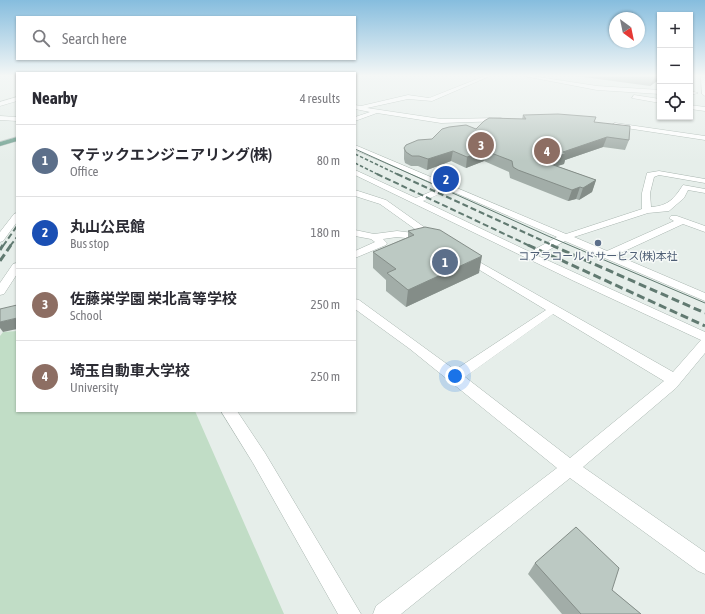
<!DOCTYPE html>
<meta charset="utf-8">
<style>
body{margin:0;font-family:"Asap Condensed","Noto Sans JP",sans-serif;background:#f7f7f7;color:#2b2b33}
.controls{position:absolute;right:12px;top:12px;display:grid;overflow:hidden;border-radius:0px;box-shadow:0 1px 3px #0004}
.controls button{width:36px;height:36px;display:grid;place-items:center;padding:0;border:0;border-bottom:1px solid #e1e1e2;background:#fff;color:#2b2b33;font:20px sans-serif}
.compass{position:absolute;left:609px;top:12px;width:36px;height:36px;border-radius:50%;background:#fff;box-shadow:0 1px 3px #0004;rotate:147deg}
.you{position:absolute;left:455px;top:376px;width:14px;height:14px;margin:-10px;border:3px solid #fff;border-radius:50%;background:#1a73e8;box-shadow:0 0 0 6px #1a73e833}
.badge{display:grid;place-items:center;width:26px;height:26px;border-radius:50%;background:#0f766e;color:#fff;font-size:13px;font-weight:700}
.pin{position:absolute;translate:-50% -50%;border:2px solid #fff;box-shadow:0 1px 4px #0006}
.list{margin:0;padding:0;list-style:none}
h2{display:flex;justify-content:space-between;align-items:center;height:52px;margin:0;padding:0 16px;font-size:17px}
h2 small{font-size:13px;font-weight:400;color:#7c7c81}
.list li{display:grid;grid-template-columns:26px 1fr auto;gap:12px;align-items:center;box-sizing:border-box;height:72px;padding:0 16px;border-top:1px solid #e1e1e2}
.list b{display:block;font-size:15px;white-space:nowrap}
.list p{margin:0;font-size:13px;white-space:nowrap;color:#7c7c81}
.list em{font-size:13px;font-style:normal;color:#7c7c81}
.icon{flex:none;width:22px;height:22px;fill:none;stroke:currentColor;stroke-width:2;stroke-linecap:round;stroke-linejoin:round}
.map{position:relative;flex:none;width:705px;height:614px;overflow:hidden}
.search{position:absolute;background:#fff;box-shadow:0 1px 3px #0004;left:16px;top:16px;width:340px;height:44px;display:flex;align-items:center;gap:10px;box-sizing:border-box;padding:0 14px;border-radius:0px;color:#7c7c81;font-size:15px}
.panel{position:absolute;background:#fff;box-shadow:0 1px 3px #0004;left:16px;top:72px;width:340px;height:340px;border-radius:0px}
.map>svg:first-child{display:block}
.green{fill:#c1ddc6}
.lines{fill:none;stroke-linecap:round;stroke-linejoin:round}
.minor-casing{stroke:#a9b6b0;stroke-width:1}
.major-casing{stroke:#c2c9c7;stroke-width:1}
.minor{fill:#fff;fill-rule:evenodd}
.major{fill:#6ea08f;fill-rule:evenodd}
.tram{stroke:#617a71;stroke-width:1}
.rail-far2{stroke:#617a71;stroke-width:1.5;stroke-dasharray:3.5 2;stroke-linecap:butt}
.rail-far1{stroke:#617a71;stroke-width:2;stroke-dasharray:6 3;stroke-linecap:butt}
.rail{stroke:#617a71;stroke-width:3;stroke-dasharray:8 4;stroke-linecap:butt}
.wall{fill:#a2ada8}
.shaded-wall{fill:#848d88}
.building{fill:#bcc9c3;stroke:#848d88}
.service-dot{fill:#5c6f8a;stroke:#f7faf8;stroke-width:1.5}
.labels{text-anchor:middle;stroke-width:3;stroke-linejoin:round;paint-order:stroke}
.service-label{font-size:11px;fill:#4e5e75;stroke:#f7faf8}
</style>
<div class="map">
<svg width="705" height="614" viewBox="0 0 705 614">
<rect width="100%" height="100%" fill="#e6eeea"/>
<path class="green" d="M17,331v80h178l89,203h-284v-278l3,-4z"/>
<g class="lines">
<g class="minor-casing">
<path id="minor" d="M485,76h5l-58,25 -24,-2 -41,9 74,11 60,-1 2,1v2l-62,2 -64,-10 -22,8v-4l15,-5 -15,-3v-4l6,1 47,-11 21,3z
M524,76h8l65,10 63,4v4l-63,-4z
M701,76h4v20l-3,-2z
M690,91l8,2 -8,2z
M634,95l26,4v4l-28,-5z
M17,97v4l-17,5v-4z
M690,105l15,2v4l-15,-2z
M0,116l17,1v4l-17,-1z
M615,123l90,13v4l-92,-14 -1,-1z
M355,145l211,89 76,-25v-16l5,-20 12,-2 46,8v4l-46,-8 -5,2 -4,16 1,14c17,-1 23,-8 32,-22l22,4v4l-17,-3 -4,8 -15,13 -21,2 -74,24 33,14 67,-30 -5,-3 2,-2h6l28,10v6l-22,-8 -67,31 89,38v8l-140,-60 -27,15 167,76v21l-29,35 -93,79 122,85v22l-7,-3 -128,-93 -169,136h-28l3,-8 181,-138 -147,-119 -55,-40v-10l4,1 96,70 91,-60 -83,-50 -1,-2 5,-3 206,117 28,-32 -127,-59 -219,-106v-5l61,28 26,-11 -87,-37zM449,190l108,47 -27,15 -107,-51zM553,314l111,67 -94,77 -105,-81z
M355,190l31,10 52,37 -5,3 -5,-2 -4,2 -27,-3 -14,2 4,4 -1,2 -31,13v-7l20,-9 -4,-3 -16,-3v-6l19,4 23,-3 25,3 -42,-30 -25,-8z
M17,213v9l-14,19 -3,1v-10l14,-18z
M17,263v11l-13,20 -4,1v-12l13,-19z
M221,411h16l28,42 96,161h-23l-85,-151z"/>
</g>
<g class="major-casing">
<path id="major" d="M17,137v4l-17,5v-4z"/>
</g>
<use href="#minor" class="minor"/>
<use href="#major" class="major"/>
<path class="tram" d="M355,149l193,87 157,67"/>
<path class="rail-far2" d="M355,154l44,21
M355,163l24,12"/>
<path class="rail-far1" d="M377,174l153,72
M397,174l157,72
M3,246l14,-20
M10,246l7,-9"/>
<path class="rail" d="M528,245l177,81
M551,245l154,68
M0,250l3,-5
M0,261l11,-16"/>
</g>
<path class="wall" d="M576,76h84v3l-10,7z
M523,115l71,7 35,18 -4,10 -22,-3 -38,13 -1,4 -7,2 39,14 -4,12 -13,8 -3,-1 -8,2 -58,-23 -1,-6 -25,-11 -18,7 -15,-7 -24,9 -9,-4h-7l-6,-3 -1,-4v-11l28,-9 90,-20z
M408,231l71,42 -73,34 -20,-16v-11l-13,-12v-16l35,-15z
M535,563l77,27 29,24h-79l-34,-40z"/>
<path class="shaded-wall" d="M655,76h5v3l-10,7z
M607,137l-4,10 -38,13 -1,4 -25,8 3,-11 21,-9z
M453,151l-2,10 -24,9 1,-11z
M486,151l-2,10 -18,7 1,-11z
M596,180l-4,12 -13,8 4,-12z
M580,187l-4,12 -8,2 4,-11z
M482,256l-3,17 -73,34 2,-17z
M17,318v11l-14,3 -3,-4v-6z"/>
<path class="building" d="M558,114l38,3 -2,5 36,4 -1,14 -22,-3 -44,15 4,1 -25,8 54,19 -13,8 -3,-1 -8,3 -54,-20 -5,-3 -1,-6 -26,-10 -19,6 -14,-6 -25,8 -9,-3h-7l-6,-4 -2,-4 2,-3 12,-5 14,-1 10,-10 7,-2 17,-2 10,4 8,-8 5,-3 37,1 -3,-4z
M425,227l15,3 42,26 -74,34 -21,-17 9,-4 -23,-17 41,-17 -6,-4z
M17,305v13l-17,4v-13z
M576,527l43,41 -7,22 29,24h-60l-46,-51z"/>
<linearGradient id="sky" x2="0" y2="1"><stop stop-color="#86bdde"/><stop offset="0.47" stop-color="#f4f7f6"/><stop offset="1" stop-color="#f4f7f6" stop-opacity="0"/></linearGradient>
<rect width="705" height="161" fill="url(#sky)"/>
<circle class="service-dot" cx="598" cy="243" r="4"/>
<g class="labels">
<g class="service-label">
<text x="598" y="260">コアラコールドサービス(株)本社</text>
</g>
</g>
</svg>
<div class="controls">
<button>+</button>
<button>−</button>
<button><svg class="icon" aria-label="locate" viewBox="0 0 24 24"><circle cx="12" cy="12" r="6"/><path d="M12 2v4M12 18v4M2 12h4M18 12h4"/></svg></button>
</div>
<svg class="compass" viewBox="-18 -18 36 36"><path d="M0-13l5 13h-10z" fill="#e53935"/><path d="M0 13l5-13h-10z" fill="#7c7c81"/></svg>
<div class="you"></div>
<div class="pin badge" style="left:445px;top:262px;background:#5c6f8a">1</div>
<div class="pin badge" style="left:446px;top:179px;background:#1a4fb4">2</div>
<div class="pin badge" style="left:481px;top:145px;background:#8d6e63">3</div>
<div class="pin badge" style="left:547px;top:151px;background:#8d6e63">4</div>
<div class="search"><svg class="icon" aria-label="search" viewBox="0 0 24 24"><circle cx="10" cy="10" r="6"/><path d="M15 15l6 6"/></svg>Search here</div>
<section class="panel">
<h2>Nearby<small>4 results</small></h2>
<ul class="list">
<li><span class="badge" style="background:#5c6f8a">1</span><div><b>マテックエンジニアリング(株)</b><p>Office</p></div><em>80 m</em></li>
<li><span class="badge" style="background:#1a4fb4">2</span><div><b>丸山公民館</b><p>Bus stop</p></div><em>180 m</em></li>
<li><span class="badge" style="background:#8d6e63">3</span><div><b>佐藤栄学園 栄北高等学校</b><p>School</p></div><em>250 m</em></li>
<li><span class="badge" style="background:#8d6e63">4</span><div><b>埼玉自動車大学校</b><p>University</p></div><em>250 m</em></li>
</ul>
</section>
</div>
